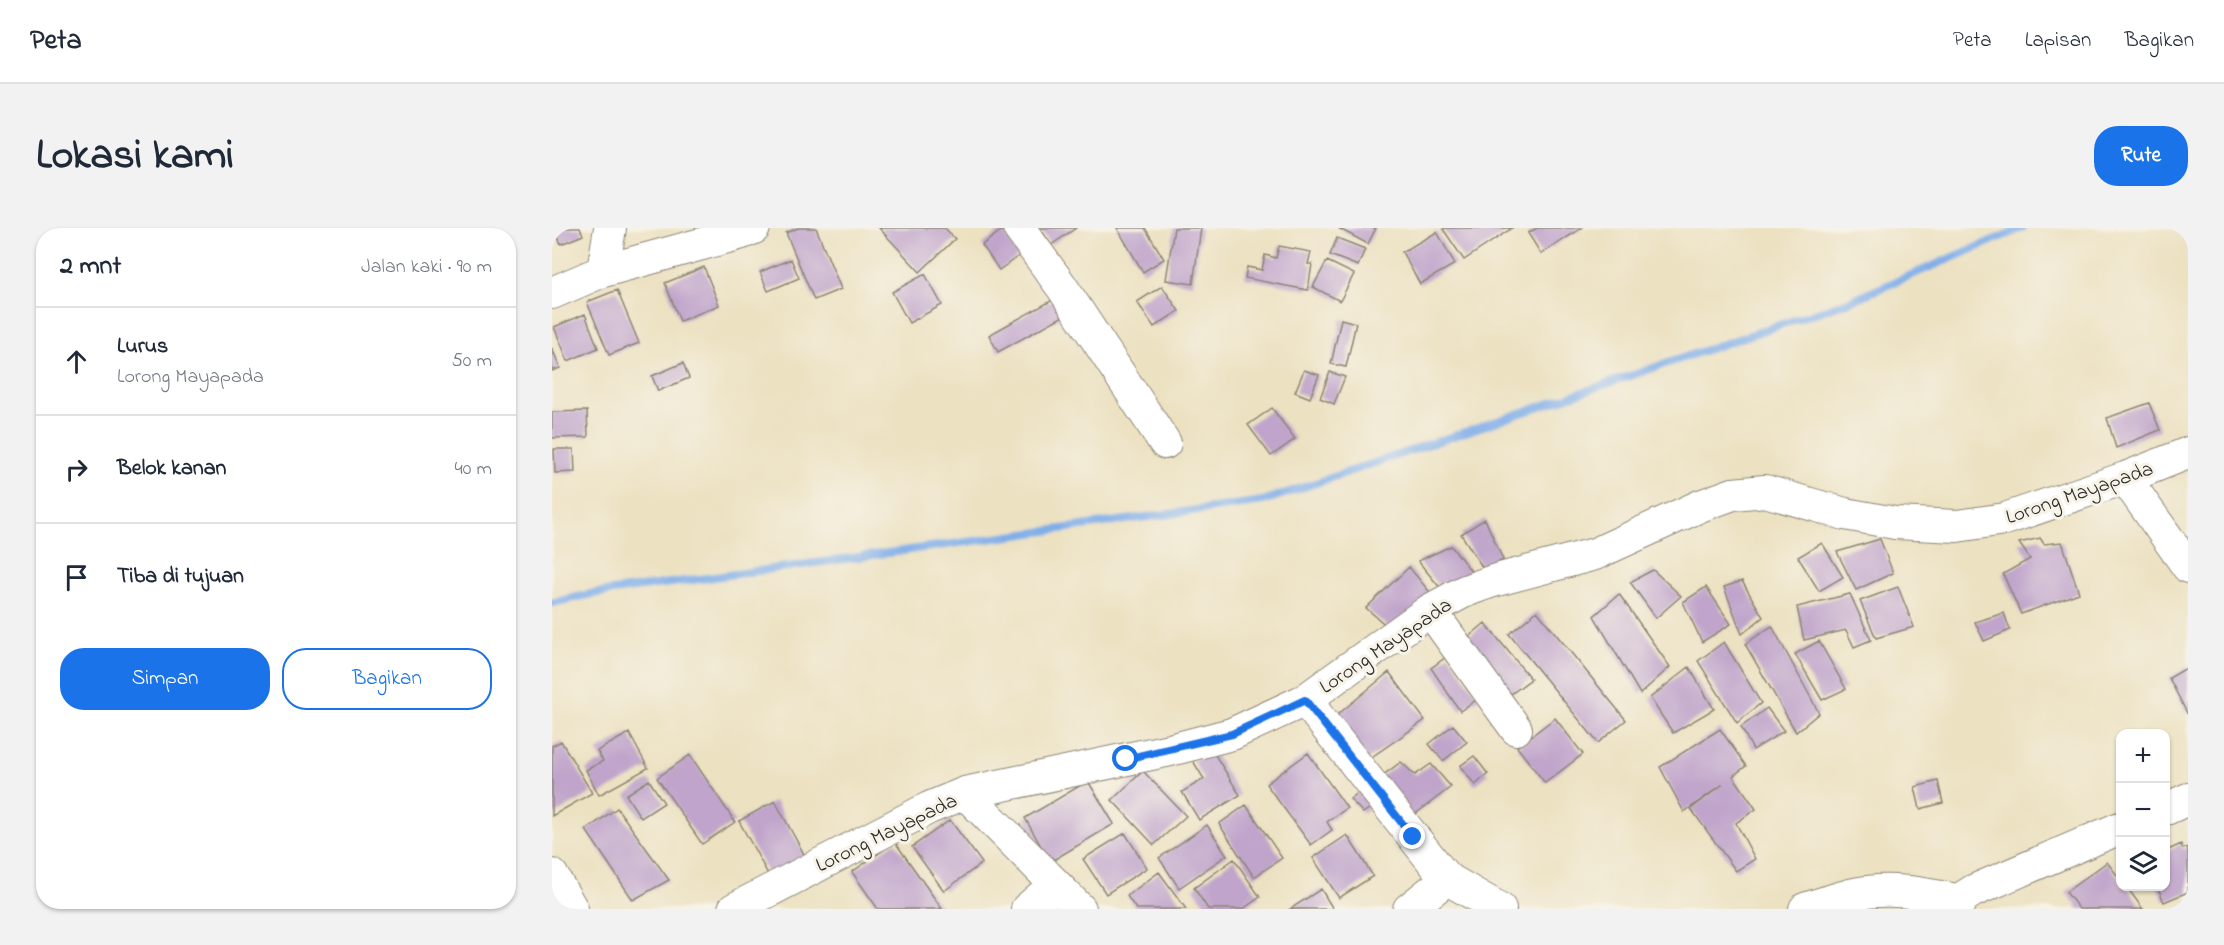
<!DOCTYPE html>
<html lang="id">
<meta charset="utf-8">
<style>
body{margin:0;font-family:"Indie Flower",sans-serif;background:#f2f2f3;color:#1f2937}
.controls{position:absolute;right:18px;bottom:18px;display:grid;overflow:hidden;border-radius:12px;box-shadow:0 2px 4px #0004}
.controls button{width:54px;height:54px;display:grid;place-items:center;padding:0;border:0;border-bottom:2px solid #e0e1e3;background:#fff;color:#1f2937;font:30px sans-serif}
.stop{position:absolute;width:18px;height:18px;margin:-14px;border:4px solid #1a73e8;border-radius:50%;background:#fff}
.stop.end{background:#1a73e8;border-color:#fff;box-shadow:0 2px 6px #0008}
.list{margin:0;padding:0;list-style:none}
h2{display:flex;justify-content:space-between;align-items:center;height:78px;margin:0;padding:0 24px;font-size:26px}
h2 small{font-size:20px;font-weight:400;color:#747a83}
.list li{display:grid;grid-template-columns:39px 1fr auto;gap:18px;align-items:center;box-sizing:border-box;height:108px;padding:0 24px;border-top:2px solid #e0e1e3}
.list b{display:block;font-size:22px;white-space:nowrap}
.list p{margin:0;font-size:20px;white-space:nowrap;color:#747a83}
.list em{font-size:20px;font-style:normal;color:#747a83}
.actions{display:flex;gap:12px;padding:18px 24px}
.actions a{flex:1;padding:14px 0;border:2px solid #1a73e8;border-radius:24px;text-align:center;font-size:21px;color:#1a73e8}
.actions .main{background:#1a73e8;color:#fff}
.icon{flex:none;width:33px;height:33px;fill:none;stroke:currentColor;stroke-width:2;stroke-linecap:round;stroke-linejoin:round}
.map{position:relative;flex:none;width:1636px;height:681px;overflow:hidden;border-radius:24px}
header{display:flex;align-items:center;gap:36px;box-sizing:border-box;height:84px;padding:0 30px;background:#fff;border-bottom:2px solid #e0e1e3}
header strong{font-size:28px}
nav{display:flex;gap:33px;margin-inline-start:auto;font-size:21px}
.intro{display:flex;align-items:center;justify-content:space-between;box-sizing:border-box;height:144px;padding:0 36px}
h1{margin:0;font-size:42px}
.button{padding:15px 27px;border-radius:24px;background:#1a73e8;color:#fff;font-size:21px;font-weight:700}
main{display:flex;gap:36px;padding:0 36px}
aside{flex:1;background:#fff;border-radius:24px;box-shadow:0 2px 4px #0004}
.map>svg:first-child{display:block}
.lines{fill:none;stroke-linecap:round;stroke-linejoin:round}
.stream{stroke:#7faee9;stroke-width:8}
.building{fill:#c0a4cb}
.minor-casing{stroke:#8c8676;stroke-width:34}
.minor{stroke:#fff;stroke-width:32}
.route{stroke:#1a73e8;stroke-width:8}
.labels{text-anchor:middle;stroke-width:6;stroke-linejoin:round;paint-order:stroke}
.street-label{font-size:21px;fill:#2b2b2b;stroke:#f7f3e8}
</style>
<header>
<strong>Peta</strong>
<nav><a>Peta</a><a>Lapisan</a><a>Bagikan</a></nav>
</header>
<div class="intro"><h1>Lokasi kami</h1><a class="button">Rute</a></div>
<main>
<aside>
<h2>2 mnt<small>Jalan kaki · 90 m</small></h2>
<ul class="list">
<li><svg class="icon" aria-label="ahead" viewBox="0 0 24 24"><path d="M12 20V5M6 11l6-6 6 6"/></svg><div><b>Lurus</b><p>Lorong Mayapada</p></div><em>50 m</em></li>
<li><svg class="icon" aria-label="right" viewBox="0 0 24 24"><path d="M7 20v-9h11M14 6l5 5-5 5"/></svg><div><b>Belok kanan</b></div><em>40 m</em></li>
<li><svg class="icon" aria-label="arrive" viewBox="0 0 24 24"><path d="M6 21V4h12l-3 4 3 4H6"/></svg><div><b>Tiba di tujuan</b></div></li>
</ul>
<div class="actions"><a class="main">Simpan</a><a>Bagikan</a></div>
</aside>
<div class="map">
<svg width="1636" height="681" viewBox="0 0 1636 681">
<rect width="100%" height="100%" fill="#f7f3e8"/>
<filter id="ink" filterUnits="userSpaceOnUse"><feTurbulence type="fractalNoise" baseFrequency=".0167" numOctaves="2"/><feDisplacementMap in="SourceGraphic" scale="12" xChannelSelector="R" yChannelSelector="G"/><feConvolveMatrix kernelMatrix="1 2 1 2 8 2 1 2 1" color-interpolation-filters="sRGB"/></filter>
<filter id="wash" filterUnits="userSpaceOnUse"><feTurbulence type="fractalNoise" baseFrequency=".008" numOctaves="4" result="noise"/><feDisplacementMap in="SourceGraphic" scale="24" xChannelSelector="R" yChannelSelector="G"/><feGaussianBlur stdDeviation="1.35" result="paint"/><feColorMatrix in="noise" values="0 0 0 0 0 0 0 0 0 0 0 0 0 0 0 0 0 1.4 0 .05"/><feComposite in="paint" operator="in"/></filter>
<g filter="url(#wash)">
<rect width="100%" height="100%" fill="#ece1c1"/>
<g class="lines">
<path class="stream" d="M0,375l39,-9 672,-93 587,-200 172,-73"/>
</g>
<g id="blocks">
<path class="building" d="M2,0h26l3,7 -22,9z
M246,0h18l25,61 -27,11 -28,-67z
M327,0h66l10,11 -35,33z
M488,0h36l-25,17z
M565,0h28l19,31 -21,13z
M622,0h27l-8,56 -27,-4z
M786,0h38l-8,16z
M893,0h67l-48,32 -21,-31z
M985,0h45l-41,26 -13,-21z
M450,2l18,25 -21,15 -17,-25z
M885,4l18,32 -35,20 -18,-32z
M785,10l28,11 -7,17 -28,-11z
M727,18l32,6 -3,12h4l-4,26 -63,-12 2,-11 15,3 3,-15 11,3z
M239,31l8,19 -31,13 -8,-19z
M775,33l27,13 -14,27 -27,-14z
M152,39l15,38 -39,16 -15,-38z
M373,46l17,31 -33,18 -17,-31z
M610,58l17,25 -25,16 -17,-25z
M65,62l22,53 -30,12 -22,-53z
M506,69l9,17 -69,38 -9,-17z
M33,86l13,34 -30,13 -14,-34z
M789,91l15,4 -10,44 -15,-3z
M0,120l8,20 -8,3z
M131,135l6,15 -31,13 -6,-15z
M752,142l15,5 -9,23 -15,-6z
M778,144l15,5 -11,27 -14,-6z
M1597,175l11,27 -44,18 -9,-30z
M720,180l23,31 -24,17 -23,-31z
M35,183l1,26 -36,1v-26z
M2,221h20l1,23 -20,1z
M933,291l18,41 -19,10 -23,-36z
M1488,310l4,6 18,-2 17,51 -58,21 -18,-40 27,-15 -11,-16z
M1328,311l13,34 -37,17 -19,-38z
M1270,315l21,34 -24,14 -21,-34z
M899,318l24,30 -33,14 -24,-29z
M857,339l24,29 -44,32 -23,-20z
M1101,342l28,26 -25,22 -26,-36z
M1190,353l21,36 -21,17 -18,-47z
M1154,359l25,37 -29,18 -19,-40z
M1346,359l16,40 -38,11 -16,-37z
M1067,366l51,73 -30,27 -46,-78z
M1298,366l21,46 -17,7 -8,-17 -42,10 -7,-33z
M985,383l89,109 -28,23 -89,-109z
M1452,385l6,17 -26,11 -9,-19z
M933,395l46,56 -20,15 -45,-55z
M1220,398l47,87 -23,19 -51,-88z
M1267,413l27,48 -24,11 -27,-46z
M1172,414l37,61 -24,20 -39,-62z
M897,427l30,43 -19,13 -29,-43z
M1137,439l25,42 -41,24 -23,-35z
M1636,439v48l-19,-37z
M837,444l36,48 -62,43 -33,-42z
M1215,480l17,23 -31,19 -12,-23z
M1003,490l28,36 -38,29 -28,-36z
M901,497l14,17 -24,19 -14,-17z
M1168,501l26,37 -13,10 23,33 -20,14 19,36 -19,12 -45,-62 32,-25 -39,28 -24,-45z
M77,505l19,35 -49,27 -13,-25 17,-9 -6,-10z
M9,513l31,52 -40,23v-70z
M660,522l28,45 -41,25 -17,-28 22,-13 -11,-18z
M756,525l39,55 -20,14 5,8 -21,15 -45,-61z
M138,527l45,67 -33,22 -45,-66z
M922,528l14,18 -13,11 -15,-19z
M849,534l14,13 16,-11 20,23 -41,31 -32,-39z
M591,543l43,45 -32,29 -42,-45z
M97,552l15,23 -23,15 -15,-23z
M536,553l26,43 -64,38 -25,-44z
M1386,553l5,22 -23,6 -5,-22z
M811,561l11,16 -11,8 -13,-14z
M223,573l30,55 -36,20 -30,-55z
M694,577l36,53 -28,19 -35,-53z
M65,580l52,72 -36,20 -47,-70z
M398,592l32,43 -38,28 -32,-44z
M655,597l20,30 -48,33 -20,-30z
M573,605l22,35 -41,26 -23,-35z
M795,607l26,41 -34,22 -26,-40z
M343,614l47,67h-64l-26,-37z
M1629,616l2,5 5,-2v45l-24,10 -7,-16h9v-35z
M682,631l26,38 -17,12h-35l-14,-21z
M1555,634l13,17v7h6l17,23h-64l-13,-17z
M607,644l27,37h-50l-9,-13z
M769,661l12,20h-43z"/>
</g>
</g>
<g filter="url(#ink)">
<use href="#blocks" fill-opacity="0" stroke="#8c8676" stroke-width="1.5"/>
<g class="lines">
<g class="minor-casing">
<path id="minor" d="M467,0l43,59 103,156
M51,43l7,-43
M0,65l51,-22 139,-38 12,-5
M1573,250l63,89
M878,382l86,119
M753,472l141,178 -7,7 -30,24
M413,565l115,116
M1614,581l22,-10
M0,647l20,34
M894,650l54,31
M182,681l195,-101 36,-15 205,-43 62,-16 73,-34 125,-90 35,-19 28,-10 102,-27 105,-48 33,-12 32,-3 80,23 50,9 62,3 48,-7 120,-41 63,-25
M475,681l28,-24
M1253,681c15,-5 30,-10 45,-14 36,-9 74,-2 111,6
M1403,681l7,-11 11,-7 147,-63"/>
</g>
<use href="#minor" class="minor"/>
</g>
</g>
<g class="lines" filter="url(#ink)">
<path class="route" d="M574,531l106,-25 73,-34 108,137"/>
</g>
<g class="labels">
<g class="street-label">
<text transform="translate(1527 264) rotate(-19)" y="7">Lorong Mayapada</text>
<text transform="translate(833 417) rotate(-34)" y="7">Lorong Mayapada</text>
<text transform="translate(334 604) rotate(-26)" y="7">Lorong Mayapada</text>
</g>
</g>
</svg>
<div class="controls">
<button>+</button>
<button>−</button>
<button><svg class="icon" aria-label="layers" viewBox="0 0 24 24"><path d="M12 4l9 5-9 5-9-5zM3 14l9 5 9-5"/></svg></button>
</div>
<div class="stop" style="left:574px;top:531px"></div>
<div class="stop end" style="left:861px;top:609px"></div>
</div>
</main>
